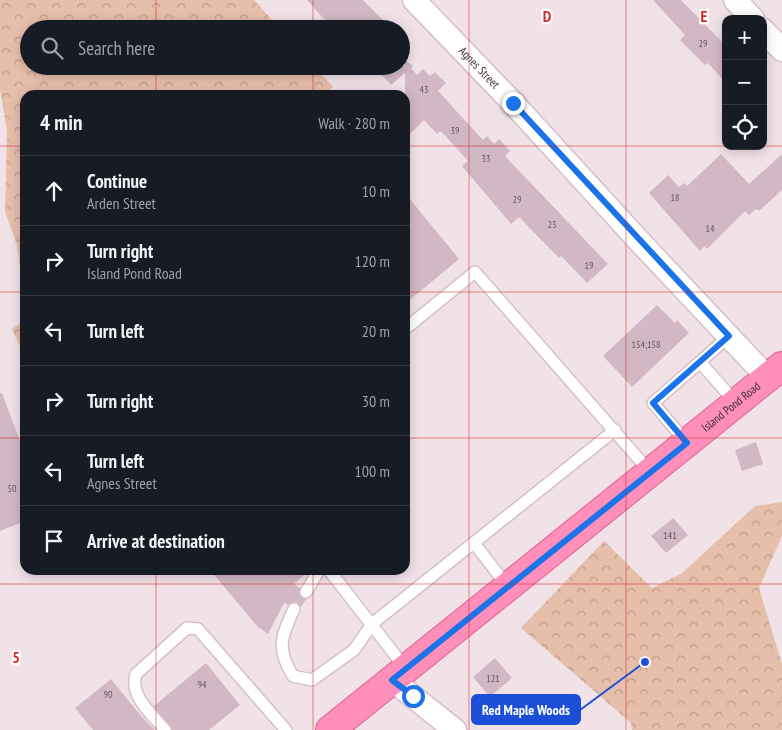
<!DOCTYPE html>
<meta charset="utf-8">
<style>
body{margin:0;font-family:"PT Sans Narrow",sans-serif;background:#242831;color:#f1f3f6}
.controls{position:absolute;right:15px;top:15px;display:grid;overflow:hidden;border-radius:10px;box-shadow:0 2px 12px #0003}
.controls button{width:45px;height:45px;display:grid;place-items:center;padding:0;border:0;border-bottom:1px solid #363941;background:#171b24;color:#f1f3f6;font:25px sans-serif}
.stop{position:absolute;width:15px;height:15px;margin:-11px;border:4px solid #1a73e8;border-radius:50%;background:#fff}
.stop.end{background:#1a73e8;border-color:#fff;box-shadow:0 1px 5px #0008}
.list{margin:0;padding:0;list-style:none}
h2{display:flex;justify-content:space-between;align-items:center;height:65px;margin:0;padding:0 20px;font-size:21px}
h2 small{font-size:16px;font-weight:400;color:#9ea1a6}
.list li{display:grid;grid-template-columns:32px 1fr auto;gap:15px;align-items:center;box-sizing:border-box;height:70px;padding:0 20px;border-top:1px solid #363941}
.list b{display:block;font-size:19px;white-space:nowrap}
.list p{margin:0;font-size:16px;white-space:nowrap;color:#9ea1a6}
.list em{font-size:16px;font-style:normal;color:#9ea1a6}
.icon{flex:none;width:28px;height:28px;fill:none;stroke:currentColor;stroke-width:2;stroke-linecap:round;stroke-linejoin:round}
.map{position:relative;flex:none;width:782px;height:730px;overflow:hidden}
.search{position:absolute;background:#171b24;box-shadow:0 2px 12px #0003;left:20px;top:20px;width:390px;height:55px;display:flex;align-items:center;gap:12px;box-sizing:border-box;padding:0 18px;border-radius:28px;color:#9ea1a6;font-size:19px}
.panel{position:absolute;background:#171b24;box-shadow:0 2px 12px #0003;left:20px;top:90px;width:390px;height:485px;border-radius:15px}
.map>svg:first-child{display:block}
.forest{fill:url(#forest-crowns)}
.building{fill:#d2b8c5}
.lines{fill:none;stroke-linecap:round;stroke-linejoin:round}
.lane-casing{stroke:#d7bfca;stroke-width:14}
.street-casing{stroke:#d7bfca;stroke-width:25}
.primary-casing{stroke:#e26095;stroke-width:30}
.lane{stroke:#fff;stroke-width:11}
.street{stroke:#fff;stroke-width:22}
.primary{stroke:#fd8fba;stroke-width:28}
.route{stroke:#1a73e8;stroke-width:6}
.grid{fill:none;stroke:#d62828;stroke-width:1;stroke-opacity:0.55}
.labels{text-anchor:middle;stroke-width:4.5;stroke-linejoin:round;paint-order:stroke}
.number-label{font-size:10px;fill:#66545e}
.street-label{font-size:12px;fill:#42333b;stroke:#fff}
.grid-label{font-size:16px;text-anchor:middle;font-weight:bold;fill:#d62828;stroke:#fff;stroke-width:4.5;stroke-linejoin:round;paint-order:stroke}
.leader{fill:none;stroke:#1d4ed8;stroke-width:2}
.callout-dot{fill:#1d4ed8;stroke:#fff;stroke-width:2}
.callout{fill:#1d4ed8;stroke:#1d4ed8;stroke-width:2}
.callout-label{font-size:14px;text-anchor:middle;font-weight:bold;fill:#fff}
</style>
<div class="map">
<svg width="782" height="730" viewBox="0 0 782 730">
<defs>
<pattern id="forest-crowns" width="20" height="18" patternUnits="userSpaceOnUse" patternTransform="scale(1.25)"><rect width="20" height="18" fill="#e6bfaa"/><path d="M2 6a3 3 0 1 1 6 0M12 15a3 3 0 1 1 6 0" fill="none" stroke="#bc9c8c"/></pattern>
</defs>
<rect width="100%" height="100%" fill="#f1e2e8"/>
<path class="forest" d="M0,0h254l26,29h-251v37h285l19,21 -10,8h-298v210l-8,-60 -12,-33 2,-80 -7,-43z
M25,320v37l-13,-28z
M782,502v34l-23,52 23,76v66h-150l-1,-7 -110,-95 83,-87 48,47 29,-14 74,-68z"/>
<path class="building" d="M307,0h56l21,21 -8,8h-43z
M653,0h28l45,46v37l-18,-20 -3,2 -25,-25 5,-5z
M405,60l8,6 -2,2 6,7 6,-6 7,7 5,-4 11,11 -8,8 45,49 4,-4 7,8 5,-5 11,12 -5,5 103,108 -21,19 -26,-27 -2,2 -40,-41 -8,7 -49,-58 6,-5 -27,-30 -4,3 -13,-14 -19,19v-66l-14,12 -17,-19h31z
M721,154l28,30 33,-30v36l-23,21 -3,-2 -7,6 -4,-4 -38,38 -3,-3 -4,5 -51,-58 19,-18 11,12 5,-4 3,3z
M405,193l54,66 -54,45z
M657,305l18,18 2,-3 12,13 -57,54 -29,-31z
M0,393h2l23,62v66l-25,10z
M756,442l7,22 -21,7 -7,-21z
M673,518l15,17 -22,18 -15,-17z
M210,570h100l-16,14 6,4v8l6,3 -5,8 -4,-5 -9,3 -4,-2 -16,31 -10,-7z
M495,658l17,20 -22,19 -17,-20z
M206,663l34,42 -31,25h-37l-18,-24z
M111,679l30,37 14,14h-62l-18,-22z"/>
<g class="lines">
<g class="lane-casing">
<path id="lane" d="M405,329l70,-57 176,201
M700,362l29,-26
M687,443l-34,-40 47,-41 36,41
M474,543l34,44
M329,570l77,99
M306,592l13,-22
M294,609c-13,28 -18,40 -1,67l19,4 42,-30 18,-26 243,-194
M165,730c-13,-16 -36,-34 -29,-56l51,-46 11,1 88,101"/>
</g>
<g class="street-casing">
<g id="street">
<path id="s1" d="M414,0l99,103 127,139 128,136"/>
<path d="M735,0l18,19"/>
<path d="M763,30l19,20"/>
<path d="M392,680l63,50"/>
</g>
</g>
<g class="primary-casing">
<g id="primary">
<path id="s2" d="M330,730l452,-364"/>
</g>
</g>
<use href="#lane" class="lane"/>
<use href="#street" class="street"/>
<use href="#primary" class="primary"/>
</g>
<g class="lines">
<path class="route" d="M413,696l-21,-16 295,-237 -34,-40 76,-67 -216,-233"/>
</g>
<path class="grid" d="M156,0v29M313,0v29M469,0v730M626,0v730M156,66v29M313,66v29M0,146h25M405,146h321M763,146h19M0,292h25M405,292h377M0,438h25M405,438h377M156,570v160M313,570v160M0,584h782"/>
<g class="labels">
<g class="number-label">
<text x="703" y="47">29</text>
<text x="424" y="93">43</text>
<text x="455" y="134">39</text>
<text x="486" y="162">33</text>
<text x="675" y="201">18</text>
<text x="517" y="203">29</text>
<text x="552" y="228">23</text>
<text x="710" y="232">14</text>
<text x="589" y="269">19</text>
<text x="646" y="348">154;158</text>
<text x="12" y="492">50</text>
<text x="670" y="539">141</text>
<text x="493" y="682">121</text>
<text x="202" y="688">94</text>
<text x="108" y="698">90</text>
</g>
<g class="street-label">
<text dy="4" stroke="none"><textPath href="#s1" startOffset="94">Agnes Street</textPath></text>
<text dy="4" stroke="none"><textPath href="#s2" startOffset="515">Island Pond Road</textPath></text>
</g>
</g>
<g class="grid-label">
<text x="547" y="22">D</text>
<text x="704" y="22">E</text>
<text x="16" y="663">5</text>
</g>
<path class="leader" d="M645 662L580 710"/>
<circle class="callout-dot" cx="645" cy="662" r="5"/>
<rect class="callout" x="472" y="695" width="108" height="29" rx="5"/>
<g class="callout-label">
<text x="526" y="715">Red Maple Woods</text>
</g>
</svg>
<div class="controls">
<button>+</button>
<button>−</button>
<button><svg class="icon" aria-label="locate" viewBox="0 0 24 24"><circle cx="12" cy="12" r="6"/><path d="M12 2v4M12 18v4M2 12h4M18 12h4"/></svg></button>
</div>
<div class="stop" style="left:413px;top:696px"></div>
<div class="stop end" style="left:513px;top:103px"></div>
<div class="search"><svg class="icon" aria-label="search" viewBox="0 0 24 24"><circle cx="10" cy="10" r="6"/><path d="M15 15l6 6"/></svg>Search here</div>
<section class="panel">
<h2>4 min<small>Walk · 280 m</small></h2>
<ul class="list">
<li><svg class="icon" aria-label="ahead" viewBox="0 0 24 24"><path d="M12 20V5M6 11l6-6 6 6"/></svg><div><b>Continue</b><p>Arden Street</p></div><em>10 m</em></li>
<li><svg class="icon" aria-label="right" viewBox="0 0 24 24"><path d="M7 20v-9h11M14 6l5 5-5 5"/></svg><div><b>Turn right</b><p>Island Pond Road</p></div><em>120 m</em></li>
<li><svg class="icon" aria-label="left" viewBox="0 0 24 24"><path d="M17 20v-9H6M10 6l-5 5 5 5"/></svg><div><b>Turn left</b></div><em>20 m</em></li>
<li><svg class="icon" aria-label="right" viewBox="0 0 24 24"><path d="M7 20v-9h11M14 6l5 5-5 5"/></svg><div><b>Turn right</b></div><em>30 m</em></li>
<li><svg class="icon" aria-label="left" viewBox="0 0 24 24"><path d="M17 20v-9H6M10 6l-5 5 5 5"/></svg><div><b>Turn left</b><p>Agnes Street</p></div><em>100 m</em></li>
<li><svg class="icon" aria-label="arrive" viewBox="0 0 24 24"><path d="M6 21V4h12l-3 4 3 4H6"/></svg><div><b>Arrive at destination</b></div></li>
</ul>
</section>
</div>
